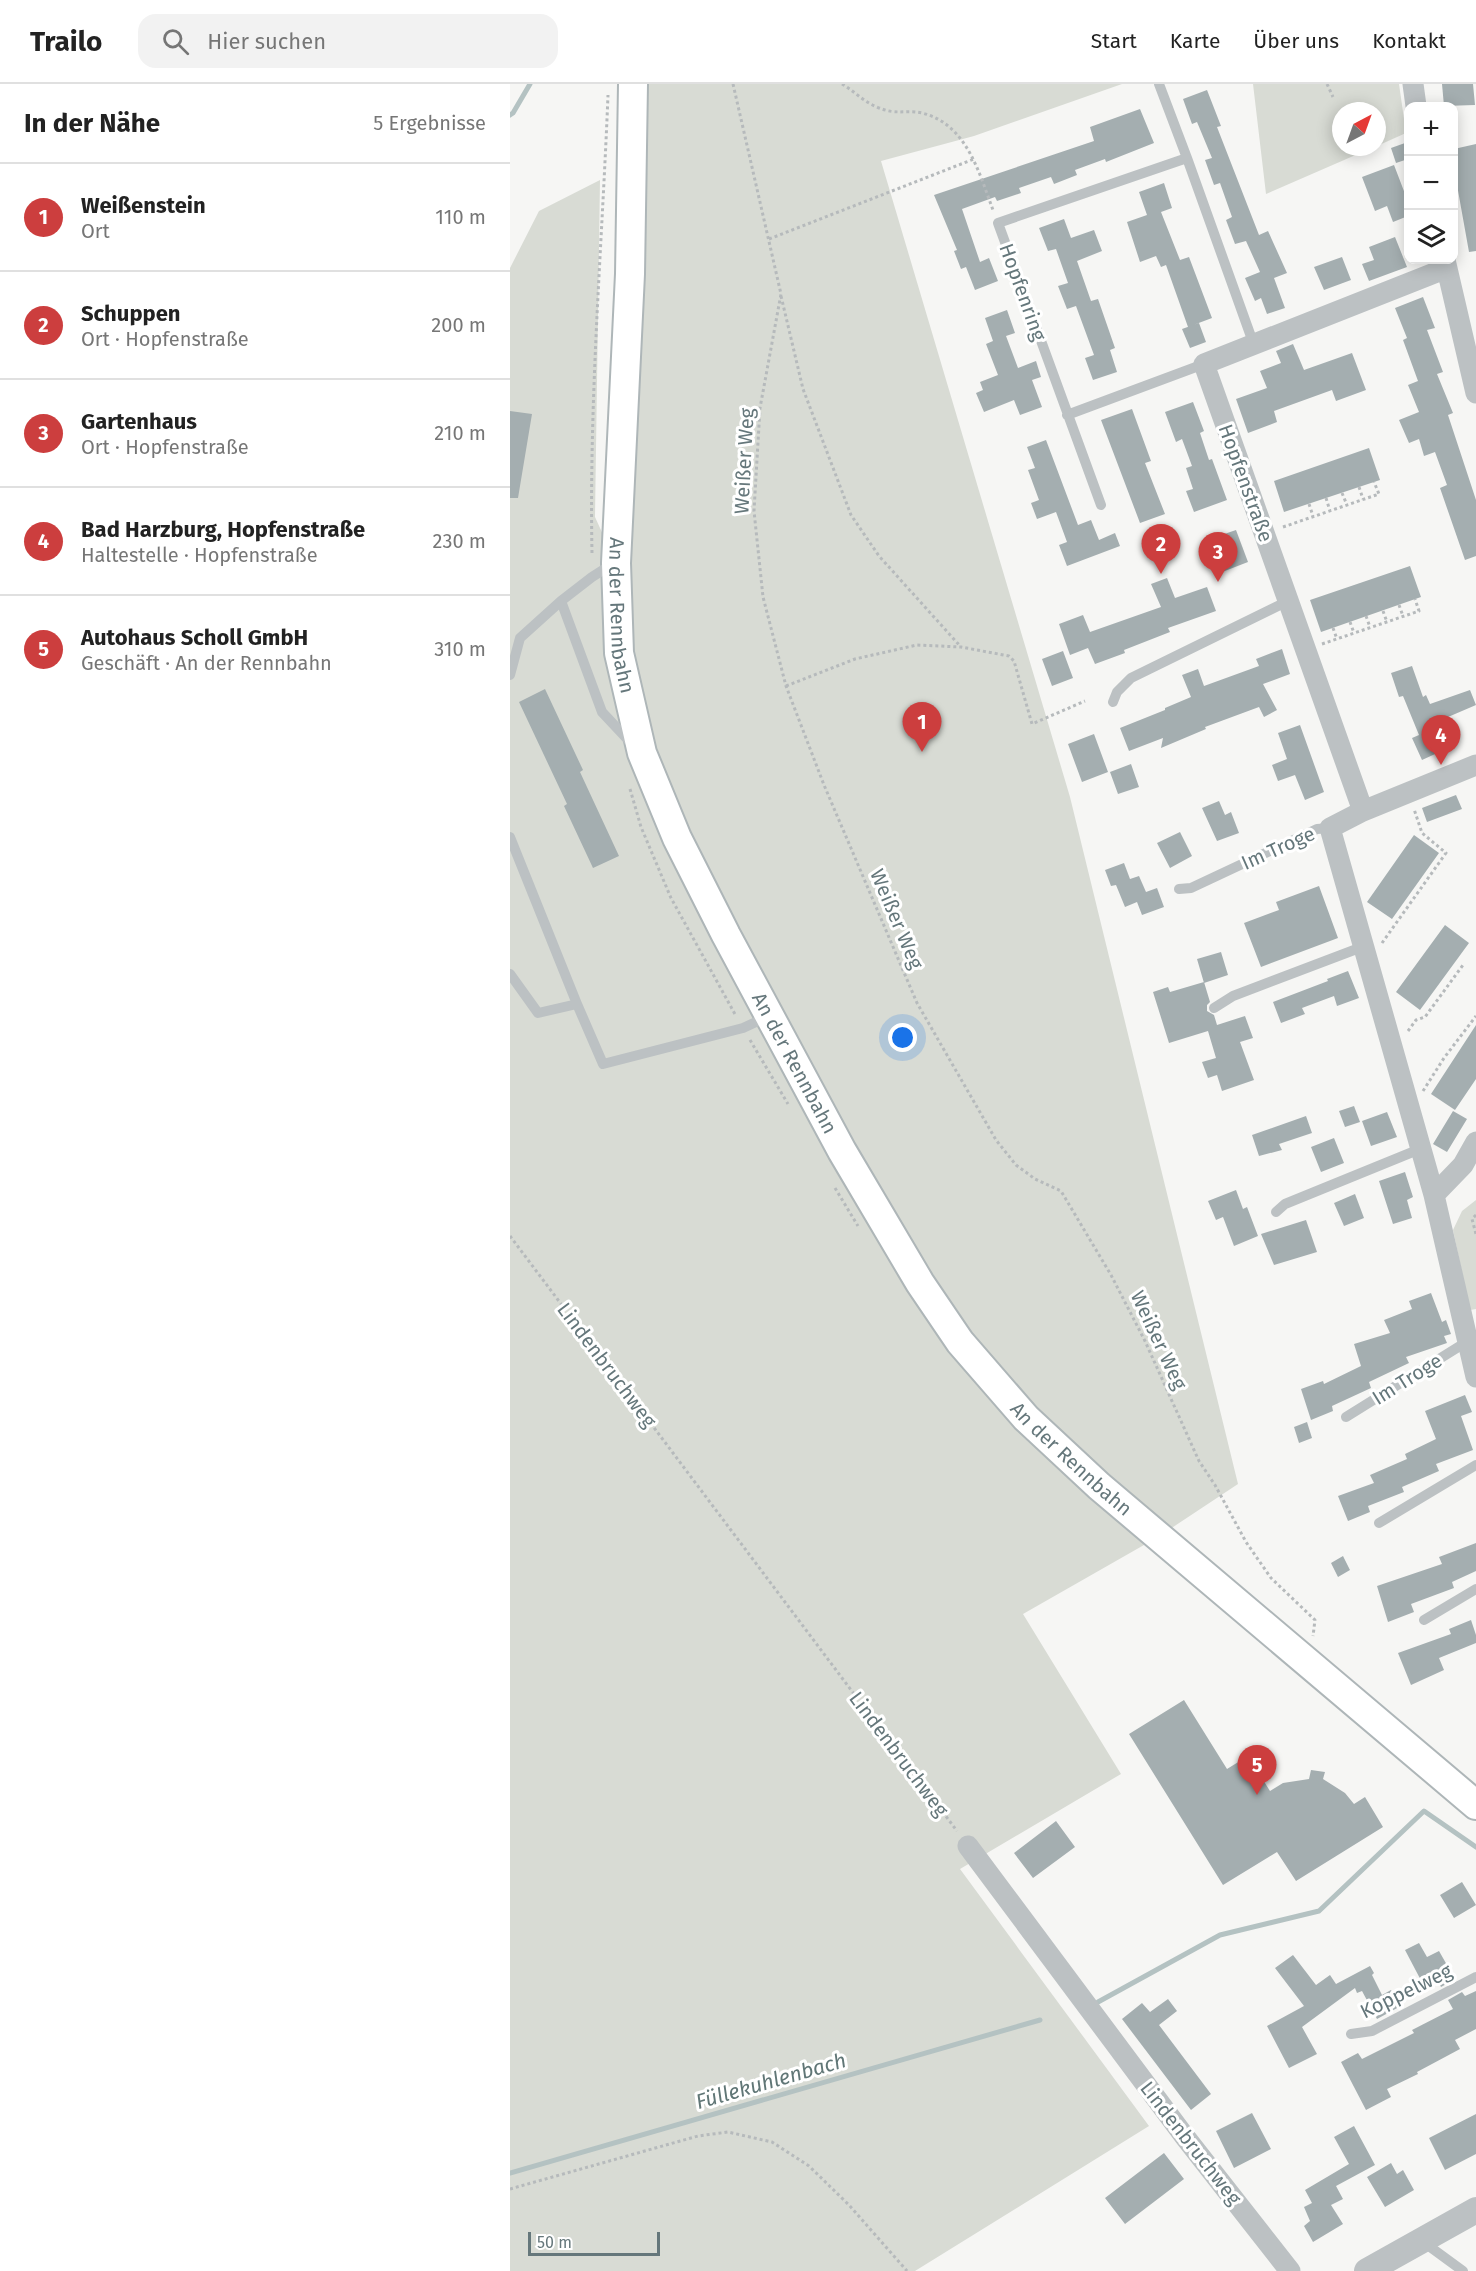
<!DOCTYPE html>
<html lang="de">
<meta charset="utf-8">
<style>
body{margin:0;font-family:"Fira Sans",sans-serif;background:#f2f2f2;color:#222}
.controls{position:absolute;right:18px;top:18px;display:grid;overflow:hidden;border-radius:12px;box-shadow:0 3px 15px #0003}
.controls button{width:54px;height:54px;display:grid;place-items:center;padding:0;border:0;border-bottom:2px solid #e0e0e0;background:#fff;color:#222;font:30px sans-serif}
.compass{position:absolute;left:822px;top:18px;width:54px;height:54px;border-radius:50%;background:#fff;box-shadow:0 3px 15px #0003;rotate:41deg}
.scale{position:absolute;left:18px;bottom:15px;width:132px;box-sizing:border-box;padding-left:6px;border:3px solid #65777b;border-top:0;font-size:16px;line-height:21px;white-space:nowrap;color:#65777b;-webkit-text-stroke:4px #fff;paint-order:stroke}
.you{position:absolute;left:393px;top:954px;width:21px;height:21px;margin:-15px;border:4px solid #fff;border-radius:50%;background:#1a73e8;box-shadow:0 0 0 9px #1a73e833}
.badge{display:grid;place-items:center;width:39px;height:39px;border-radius:50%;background:#cc3e3e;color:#fff;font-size:20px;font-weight:700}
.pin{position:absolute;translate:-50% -50px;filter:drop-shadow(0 2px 3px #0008)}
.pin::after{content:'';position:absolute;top:32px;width:21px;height:18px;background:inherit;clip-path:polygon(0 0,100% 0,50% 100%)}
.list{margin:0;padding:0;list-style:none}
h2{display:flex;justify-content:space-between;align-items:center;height:78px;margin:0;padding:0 24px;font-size:26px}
h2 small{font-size:20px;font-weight:400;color:#767676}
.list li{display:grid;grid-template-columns:39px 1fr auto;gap:18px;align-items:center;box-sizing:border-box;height:108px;padding:0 24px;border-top:2px solid #e0e0e0}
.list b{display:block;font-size:22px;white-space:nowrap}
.list p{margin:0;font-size:20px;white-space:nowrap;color:#767676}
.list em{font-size:20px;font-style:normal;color:#767676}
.icon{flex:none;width:33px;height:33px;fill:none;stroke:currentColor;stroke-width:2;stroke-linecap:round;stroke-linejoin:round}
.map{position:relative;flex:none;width:966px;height:2187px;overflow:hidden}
header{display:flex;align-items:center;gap:36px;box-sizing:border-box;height:84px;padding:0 30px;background:#fff;border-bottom:2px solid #e0e0e0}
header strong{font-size:28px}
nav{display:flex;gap:33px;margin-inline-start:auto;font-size:21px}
.search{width:420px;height:54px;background:#f2f2f2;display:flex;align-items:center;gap:15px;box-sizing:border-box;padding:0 21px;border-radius:18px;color:#767676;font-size:22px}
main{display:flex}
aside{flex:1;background:#fff}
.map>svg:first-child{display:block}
.green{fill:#d8dbd4}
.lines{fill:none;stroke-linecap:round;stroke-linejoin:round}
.stream{stroke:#b4c2c2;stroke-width:5}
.building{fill:#a4aeb0}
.secondary-casing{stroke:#aeb6b8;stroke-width:32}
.path{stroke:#b6babc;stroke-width:3;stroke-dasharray:3 3;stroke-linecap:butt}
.service{stroke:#bcc1c3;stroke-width:10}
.minor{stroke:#bcc1c3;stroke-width:21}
.tertiary{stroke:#bcc1c3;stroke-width:26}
.secondary{stroke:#fff;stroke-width:28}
.labels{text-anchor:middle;stroke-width:6;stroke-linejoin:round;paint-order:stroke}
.street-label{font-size:20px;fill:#65777b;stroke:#fff}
.water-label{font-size:21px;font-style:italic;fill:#607676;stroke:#fff}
</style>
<header>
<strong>Trailo</strong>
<div class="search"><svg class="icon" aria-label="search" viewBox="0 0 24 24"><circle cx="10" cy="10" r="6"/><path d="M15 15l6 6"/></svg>Hier suchen</div>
<nav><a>Start</a><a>Karte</a><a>Über uns</a><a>Kontakt</a></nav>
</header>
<main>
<aside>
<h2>In der Nähe<small>5 Ergebnisse</small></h2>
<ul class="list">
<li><span class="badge">1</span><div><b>Weißenstein</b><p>Ort</p></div><em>110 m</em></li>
<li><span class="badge">2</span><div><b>Schuppen</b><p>Ort · Hopfenstraße</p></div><em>200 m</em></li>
<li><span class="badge">3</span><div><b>Gartenhaus</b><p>Ort · Hopfenstraße</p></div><em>210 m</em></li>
<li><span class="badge">4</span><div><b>Bad Harzburg, Hopfenstraße</b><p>Haltestelle · Hopfenstraße</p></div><em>230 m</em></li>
<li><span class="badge">5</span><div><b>Autohaus Scholl GmbH</b><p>Geschäft · An der Rennbahn</p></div><em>310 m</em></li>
</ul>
</aside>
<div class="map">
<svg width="966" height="2187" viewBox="0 0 966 2187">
<rect width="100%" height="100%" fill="#f6f6f4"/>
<path class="green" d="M121,0h491l-148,52 -93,25 189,636 168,687 -80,53 -135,77 98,160 -161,95 189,257 -234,145h-405v-2003l29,-57 61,-31 -5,337 20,44z
M743,0h146l7,49 -29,13v-35h-36v36h33l-108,47z
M966,1116v109l-6,1 -17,-80 9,-19z"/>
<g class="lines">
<path class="stream" d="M0,31l3,-2 17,-29
M588,1918l122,-67 99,-24 105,-100 52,36
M0,2089l530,-153"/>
</g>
<path class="building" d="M932,0h31l2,21 -31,1z
M697,6l14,36 -4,1 42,108 9,-4 19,42 -13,5 11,30 -18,6 -6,-16 -6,3 -10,-23 15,-6 -14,-31 -11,3 -9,-24 6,-3 -12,-34 -6,2 -9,-25 7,-2 -15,-36 -5,2 -9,-25z
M630,25l14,34 -48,19 -1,-3 -30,11 2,5 -23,9 -3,-7 -32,11 2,5 -24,8 -2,-4 -33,12 18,53 9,-4 9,23 -23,9 -9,-23 -5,2 -7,-18 3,-1 -23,-55 160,-54 -4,-14z
M895,59l3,16 -12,4 -5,-15z
M966,60v107l-7,1 -12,-67h-3v-36z
M884,81l13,34 -3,1 4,16 -15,6 -6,-16 -12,5 -13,-34z
M654,99l8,25 -11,4 19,48 9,-3 23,61 -24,9 -22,-62 -5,2 -5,-11 -16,6 -13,-40 20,-7 -8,-23z
M554,135l7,19 23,-8 8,21 -25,10 14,40 7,-2 17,49 -5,2 7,22 -24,8 -8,-22 9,-3 -18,-49 -9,3 -9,-23 10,-3 -12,-34 -8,2 -9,-23z
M885,153l12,30 -38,14 -7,-17 12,-4 -5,-13z
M832,173l9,23 -27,10 -10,-23z
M913,213l12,31 -8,2 16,42 -6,2 16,39 -5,2 28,85v56l-11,4 -25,-72 7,-3 -12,-33 -11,4 -5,-17 -10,4 -10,-23 20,-8 -11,-27 10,-4 -15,-41 4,-2 -12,-30z
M497,226l8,23 -9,3 12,32 18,-7 5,16 -9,3 10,27 -22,8 -6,-15 -30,12 -8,-19 7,-3 -3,-8 18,-7 -12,-31 7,-3 -8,-23z
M689,239l7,19 -16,6 -8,-19z
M783,260l11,26 48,-17 14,37 -30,11 -4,-11 -58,21 3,11 -29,11 -12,-34 31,-11 -7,-17 21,-8 -5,-12z
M683,318l11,29 -4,2 9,27 3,-1 15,41 -33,12 -8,-21 7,-2 -7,-21 6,-2 -10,-27 -6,3 -11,-30z
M622,325l19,52 -6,2 20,51 -25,9 -39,-103z
M0,327l22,3 -14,84h-8z
M536,356l32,85 13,-5 8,20 16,-7 5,13 -53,20 -8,-21 8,-3 -11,-30 -19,7 -6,-16 8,-3 -11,-30 7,-2 -8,-21z
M859,364l11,32 -96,32 -10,-31z
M726,446l12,32 -31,12 -13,-33z
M900,482l11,31 -100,35 -11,-32z
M657,494l8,20 32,-11 9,24 -48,17 2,4 -46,18 1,3 -30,11 -7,-16 -18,7 -11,-31 24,-9 7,17 71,-25 -10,-23z
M772,565l8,25 -27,10 14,26 -13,7 -5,-10 -54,20 1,2 -45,19 2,-10 -34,13 -9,-23 45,-18v-2l26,-11 -9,-22 16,-6 6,17 55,-20 -3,-7z
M553,567l10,27 -21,8 -10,-27z
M902,582l11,31 3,-2 4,9 40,-14 6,15 -42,18 12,26 -24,11 -10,-22 7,-3 -16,-39 -4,1 -8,-24z
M35,605l38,81 -3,2 39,84 -26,12 -29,-62 3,-2 -48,-102z
M790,641l24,67 -19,8 -10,-25 -17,6 -6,-16 15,-6 -9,-26z
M584,650l14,38 -26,10 -14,-38z
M621,680l8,23 -21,7 -8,-22z
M946,711l6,14 -35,13 -5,-14z
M709,717l6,14 6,-3 8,21 -22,8 -15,-33z
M670,748l12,24 -22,12 -13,-25z
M904,751l25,18 -47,66 -25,-17z
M614,779l6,16 9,-3 7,16 11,-4 7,19 -22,8 -5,-13 -12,5 -9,-22 -5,1 -6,-16z
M809,802l19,52 -77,29 -17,-44 35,-13 -3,-8z
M935,841l24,18 -49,67 -24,-18z
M711,868l7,23 -24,8 -7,-24z
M838,887l11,27 -22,8 -3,-10 -32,12 3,6 -24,9 -8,-21 55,-21 -1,-2z
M694,898l6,20 -3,3v6l7,4 3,10 28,-9 8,22 -13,4 14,38 -32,11 -5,-16 -9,3 -6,-16 14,-4 -8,-27 -39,12 -16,-51 15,-5 2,5z
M966,941v54l-21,31 -24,-16z
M844,1022l6,16 -15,5 -6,-16z
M943,1027l14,8 -20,33 -14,-8z
M877,1028l10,25 -26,9 -9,-25z
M796,1032l6,17 -33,11 3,6 -23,6 -7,-21z
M824,1054l10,25 -23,9 -10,-25z
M895,1088l8,25 -6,3 5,18 -19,6 -14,-43z
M726,1106l7,19 4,-2 11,29 -24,10 -11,-29 -7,3 -8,-19z
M845,1110l9,24 -20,8 -10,-23z
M796,1136l11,32 -43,13 -13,-31z
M921,1209l11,29 4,-2 5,14 -7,2 3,7 -41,14 3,6 -40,19 2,6 -39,18 1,5 -22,9 -10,-31 22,-8 1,3 37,-18 -7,-22 36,-11 -6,-13 28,-11 -3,-8z
M955,1311l7,17 -11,4 12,34 -37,14 3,7 -37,16 2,5 -36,14 2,6 -22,9 -10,-25 36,-13 -4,-8 37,-16 -2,-5 31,-15 -11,-28z
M797,1338l5,16 -13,5 -5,-16z
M966,1459v28l-24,11 2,6 -43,16 3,8 -26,10 -11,-36 65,-22 -3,-7z
M833,1472l7,14 -12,7 -7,-14z
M961,1536l5,15v8l-37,15 5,12 -33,15 -13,-32 53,-19 -2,-5z
M674,1616l43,69 21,-13 22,35 13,-8 26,-4 2,-9 14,2 -2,7 22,14 9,11 11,-7 18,30 -87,54 -19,-29 -54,33 -94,-151z
M546,1737l19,26 -42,31 -19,-25z
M952,1798l14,23 -22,13 -14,-23z
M909,1859l8,14 12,-6 16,28 -14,8 -3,-6 -13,7 -20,-38z
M783,1871l23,30 14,-10 6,9 34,-18 4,7 -2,2 10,20 9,-5 8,17 -22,12 -15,-28 -5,2 -2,-5 -53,39 15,27 -28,14 -22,-42 37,-20 -29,-38z
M966,1907v38l-21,11 5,9 -43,23 1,2 -31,15 4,8 -25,13 -25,-48 17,-9 4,6 52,-26 -2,-3 41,-21 -5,-9 14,-8 3,4z
M658,1915l9,12 -18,14 52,69 -20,16 -69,-91 20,-16 8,9z
M742,2029l19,36 -37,19 -18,-37z
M966,2030v40l-31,16 -16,-32z
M844,2042l21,39 -39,21 7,13 -12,6 12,19 -30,18 -9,-16 6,-5 -6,-14 8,-4 -7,-13 44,-26 -15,-27z
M654,2069l20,26 -59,45 -20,-26z
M881,2079l6,11 6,-4 11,20 -29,17 -18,-30z"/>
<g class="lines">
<g class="secondary-casing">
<g id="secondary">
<path id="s1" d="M123,0l-3,190 -14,289 3,90 23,100 35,85 49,97 116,216 78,132 40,59 66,76 73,68 377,319"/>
</g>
</g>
<path class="path" d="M223,0l48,210 -21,114 -6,103 9,86 23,89 38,99 93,218 79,137 20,25 19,14 26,12 50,84 34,66 54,120 16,24 31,57 25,36 44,42 -2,16
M332,0c12,7 22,18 35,23 20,9 28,2 45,6 45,11 57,60 71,97
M817,0l6,13
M259,155l205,-80
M271,212l22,93 48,126 28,41 82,91
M849,403l4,12
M832,409l5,12
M816,414l4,13
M799,420l4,12
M773,443l96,-33 -5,-12
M82,469c-3,-153 10,-306 16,-458
M889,521l4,11
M873,527l4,11
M856,532l4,11
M840,538l4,11
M823,544l4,11
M812,560l97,-33 -4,-12
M276,602l69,-27 62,-14 44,2 48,9 5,5 18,63 53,-23
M120,705l11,38 30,71 65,118
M872,859l64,-90 -24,-20 -8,-24
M898,947l8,-11 9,-3 38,-52
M240,956l38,64
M913,1007l21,-33 32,-42
M325,1104l23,38
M966,1131l-4,4 4,15
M0,1152l447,595
M0,2105l188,-53 30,-4 44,10 37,24 40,39 58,66"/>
<path class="service" d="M649,0l28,74
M557,331l137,-51
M591,421l-103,-282 189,-65 67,187
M51,517l41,111 30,32
M0,591l10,-37 41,-37 31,-24 22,-14
M603,618l4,-10 14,-14 157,-77
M0,753l67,167
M669,805l12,-1 126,-59 13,-1
M0,890l28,39 39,-9 26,60 140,-36 26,-12
M704,924l19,-12 129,-49
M766,1128l9,-8 135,-55
M836,1333l122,-76
M869,1439l97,-58
M914,1536l52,-31
M841,1950l21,-3 104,-54
M912,2157l41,30"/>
<path class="minor" d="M903,0l3,22
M935,176l31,133
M966,681l-113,46 -33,17 104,367 42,182
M853,727l-159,-447 243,-96
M924,1111l29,-30 13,-23
M458,1762l217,291 105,134"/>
<path class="tertiary" d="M857,2187l109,-61"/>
<use href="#secondary" class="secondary"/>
</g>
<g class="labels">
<g class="street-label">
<text transform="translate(513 208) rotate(70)" y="7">Hopfenring</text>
<text transform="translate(234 377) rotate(-87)" y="7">Weißer Weg</text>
<text transform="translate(736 399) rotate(70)" y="7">Hopfenstraße</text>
<text dy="7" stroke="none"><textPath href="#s1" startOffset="532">An der Rennbahn</textPath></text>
<text transform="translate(768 764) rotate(-24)" y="7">Im Troge</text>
<text transform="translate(387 835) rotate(67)" y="7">Weißer Weg</text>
<text dy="7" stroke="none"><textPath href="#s1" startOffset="1018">An der Rennbahn</textPath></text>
<text transform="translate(649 1256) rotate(65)" y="7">Weißer Weg</text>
<text transform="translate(97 1281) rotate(53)" y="7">Lindenbruchweg</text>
<text transform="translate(897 1295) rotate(-32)" y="7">Im Troge</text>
<text dy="7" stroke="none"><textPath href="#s1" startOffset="1504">An der Rennbahn</textPath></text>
<text transform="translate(389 1670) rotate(53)" y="7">Lindenbruchweg</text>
<text transform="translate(896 1907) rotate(-26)" y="7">Koppelweg</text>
<text transform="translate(681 2059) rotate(52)" y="7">Lindenbruchweg</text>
</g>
<g class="water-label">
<text transform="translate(261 1997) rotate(-16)" y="7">Füllekuhlenbach</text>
</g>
</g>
</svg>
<div class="controls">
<button>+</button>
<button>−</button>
<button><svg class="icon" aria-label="layers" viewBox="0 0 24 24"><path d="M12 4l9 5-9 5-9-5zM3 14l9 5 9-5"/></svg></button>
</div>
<svg class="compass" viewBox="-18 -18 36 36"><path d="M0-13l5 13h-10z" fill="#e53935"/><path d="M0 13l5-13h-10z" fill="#767676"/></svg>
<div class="scale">50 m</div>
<div class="you"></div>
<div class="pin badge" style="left:412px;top:668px">1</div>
<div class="pin badge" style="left:651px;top:490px">2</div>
<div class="pin badge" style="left:708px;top:498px">3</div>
<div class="pin badge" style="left:931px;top:681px">4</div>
<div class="pin badge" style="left:747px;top:1711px">5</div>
</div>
</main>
